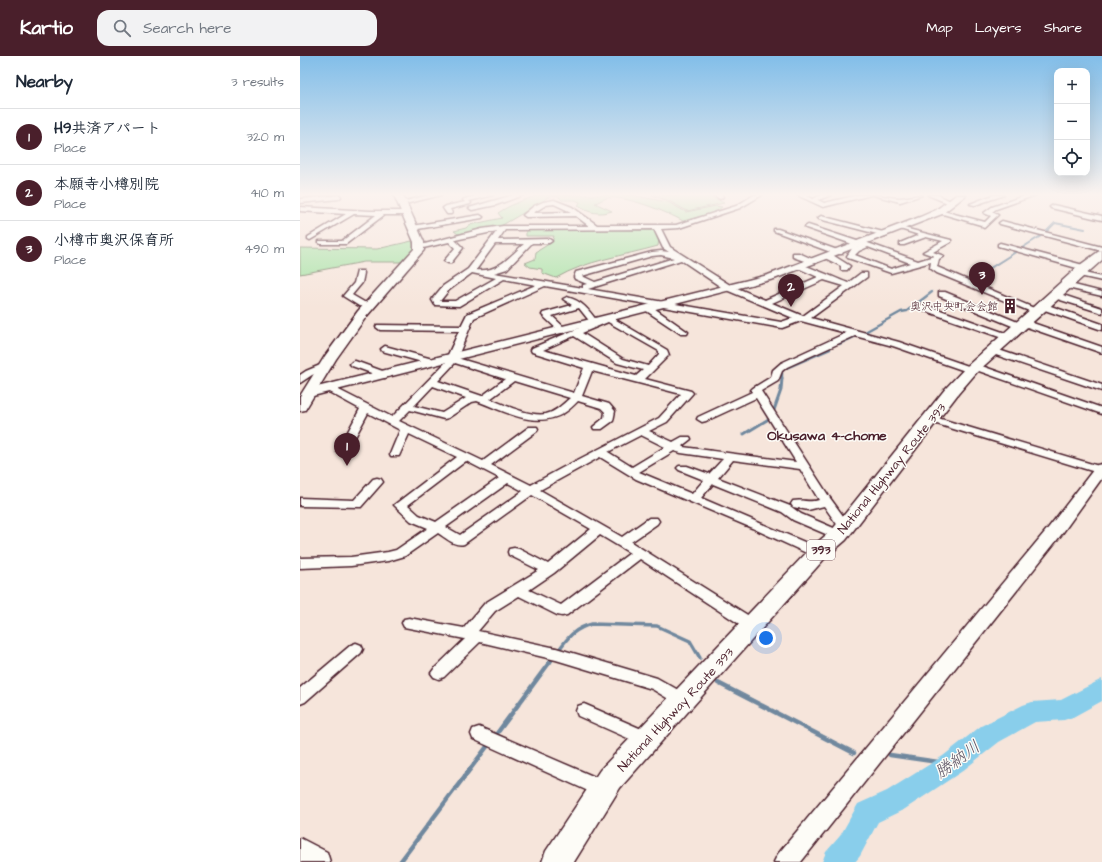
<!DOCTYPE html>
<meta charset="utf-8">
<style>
body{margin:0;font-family:"Architects Daughter","Klee One",sans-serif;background:#f2f2f3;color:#1f2937}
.controls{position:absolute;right:12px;top:12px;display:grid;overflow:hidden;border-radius:8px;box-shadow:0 4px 16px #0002}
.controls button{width:36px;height:36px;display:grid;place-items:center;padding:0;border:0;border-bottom:1px solid #e0e1e3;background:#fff;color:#1f2937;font:20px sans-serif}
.you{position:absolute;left:466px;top:582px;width:14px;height:14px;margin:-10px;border:3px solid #fff;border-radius:50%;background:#1a73e8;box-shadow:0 0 0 6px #1a73e833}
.badge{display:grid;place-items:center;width:26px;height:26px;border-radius:50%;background:#4a1f2b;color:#fff;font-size:13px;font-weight:700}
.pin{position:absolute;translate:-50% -33px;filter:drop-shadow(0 1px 2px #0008)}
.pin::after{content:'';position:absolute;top:21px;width:14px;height:12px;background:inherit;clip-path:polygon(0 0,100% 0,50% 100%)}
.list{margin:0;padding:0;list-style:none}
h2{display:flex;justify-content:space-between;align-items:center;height:52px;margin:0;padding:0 16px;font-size:17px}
h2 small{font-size:13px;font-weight:400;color:#747a83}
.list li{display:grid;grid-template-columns:26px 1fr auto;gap:12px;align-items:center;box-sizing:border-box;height:56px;padding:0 16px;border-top:1px solid #e0e1e3}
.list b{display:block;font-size:15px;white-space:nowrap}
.list p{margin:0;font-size:13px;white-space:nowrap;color:#747a83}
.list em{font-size:13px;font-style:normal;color:#747a83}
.icon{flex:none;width:22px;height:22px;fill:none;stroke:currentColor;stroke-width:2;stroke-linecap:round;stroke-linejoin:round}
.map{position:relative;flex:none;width:802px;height:806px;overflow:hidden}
header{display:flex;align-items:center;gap:24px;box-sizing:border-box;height:56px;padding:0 20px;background:#4a1f2b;color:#fff}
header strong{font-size:19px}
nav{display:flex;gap:22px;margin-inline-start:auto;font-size:14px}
.search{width:280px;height:36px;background:#f2f2f3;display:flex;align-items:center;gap:10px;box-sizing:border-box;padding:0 14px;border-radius:12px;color:#747a83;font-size:15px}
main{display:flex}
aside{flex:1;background:#fff}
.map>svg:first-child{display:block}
.green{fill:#aae3a8;stroke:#7a816a}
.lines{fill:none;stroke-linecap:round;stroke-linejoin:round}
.stream-far4{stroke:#70889e;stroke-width:2}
.stream-far3{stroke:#70889e;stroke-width:2.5}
.stream-far2{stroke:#70889e;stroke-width:3}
.stream-far1{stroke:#70889e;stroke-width:3.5}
.stream{stroke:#70889e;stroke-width:4.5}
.river{fill:#89ceeb;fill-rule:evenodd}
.minor-casing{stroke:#4a1f2b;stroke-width:3}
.tertiary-casing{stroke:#4a1f2b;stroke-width:3}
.secondary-casing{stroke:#4a1f2b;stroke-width:3}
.trunk-casing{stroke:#4a1f2b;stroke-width:3}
.minor{fill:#fdfcf7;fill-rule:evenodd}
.tertiary{fill:#fdfcf7;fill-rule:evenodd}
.secondary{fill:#fdfcf7;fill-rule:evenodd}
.trunk{fill:#fdfcf7;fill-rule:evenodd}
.labels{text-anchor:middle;stroke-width:3;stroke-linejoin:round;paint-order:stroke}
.far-poi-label{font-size:11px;fill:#4a1f2b;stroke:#fdfcf7;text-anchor:end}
.shield{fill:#fdfcf7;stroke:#806168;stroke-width:1}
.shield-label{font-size:12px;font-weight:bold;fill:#4a1f2b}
.street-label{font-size:13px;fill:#4a1f2b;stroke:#fdfcf7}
.neighbourhood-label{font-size:14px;font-weight:bold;fill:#4a1f2b;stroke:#fdfcf7}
.near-water-label{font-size:17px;font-style:italic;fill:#5d5465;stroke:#fdfcf7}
</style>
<header>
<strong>Kartio</strong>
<div class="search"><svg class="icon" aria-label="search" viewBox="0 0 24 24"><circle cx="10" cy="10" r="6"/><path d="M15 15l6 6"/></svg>Search here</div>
<nav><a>Map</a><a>Layers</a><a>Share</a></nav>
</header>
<main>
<aside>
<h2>Nearby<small>3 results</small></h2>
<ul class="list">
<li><span class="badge">1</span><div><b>H9共済アパート</b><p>Place</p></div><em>320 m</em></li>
<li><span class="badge">2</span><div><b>本願寺小樽別院</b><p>Place</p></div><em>410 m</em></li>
<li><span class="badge">3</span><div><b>小樽市奥沢保育所</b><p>Place</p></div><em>490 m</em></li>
</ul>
</aside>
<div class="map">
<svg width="802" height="806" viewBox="0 0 802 806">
<rect width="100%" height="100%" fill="#f6e5db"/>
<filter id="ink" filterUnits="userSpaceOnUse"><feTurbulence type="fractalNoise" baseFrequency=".025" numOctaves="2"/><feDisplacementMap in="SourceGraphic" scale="8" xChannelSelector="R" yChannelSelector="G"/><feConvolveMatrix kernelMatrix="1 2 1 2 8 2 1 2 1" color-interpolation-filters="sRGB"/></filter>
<g filter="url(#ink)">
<path class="green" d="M239,139h92l37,7 18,10 30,-6 6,1 -8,6 -31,8c-16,-9 -58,-26 -76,-23 -4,1 -8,4 -12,5l17,8c-13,4 -23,2 -34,-5l2,-4 -5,-2h-13l-3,-3c-7,-1 -12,-1 -17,5l-43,25 -41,7 -4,-3 12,-3 3,-3 33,-7 -4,-5c13,-9 26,-13 41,-18z
M351,139h58l15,8 -37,8 -18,-10z
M229,173h126l4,9 -1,8c-35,10 -71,14 -102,32l-14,-5v-4l-12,-2 -5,-4 10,-4 1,-7 16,-10 2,-6h-28v-5z
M112,185l3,8 -12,13h-39l-64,12v-26l77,1z"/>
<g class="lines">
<path class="stream-far4" d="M676,221l68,-43 11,-11 30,6"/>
<path class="stream-far3" d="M676,221l1,-1
M565,276l36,-20 6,-1 25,-19
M539,288l17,-8
M482,323v-8l4,-3 44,-19"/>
<path class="stream-far2" d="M473,357l8,-23 1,-12
M444,378l23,-14"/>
<path class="stream-far1" d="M258,595c10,-14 17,-23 34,-27l65,2 33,15 10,17
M249,608l5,-7"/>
<path class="stream" d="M418,627l136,70
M195,680l54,-73
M590,699l62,9
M100,806l89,-118"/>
<path class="river" d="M802,623v22l-29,16 -9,3 -29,2 -36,20 -38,30 -56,37 -27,13 -18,34 -5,6h-33l4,-10 14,-16 18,-32 29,-13 56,-35 38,-30 42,-21 9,-3 29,-2z"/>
<g class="minor-casing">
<path id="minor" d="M40,139l1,2 -3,2 -38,4v-4z
M128,139h13l-40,10 -3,-2z
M179,139h14l-24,6 2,2 -1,1 -20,5 2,4 -1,1h-4l-4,-6 3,-2 19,-4 -2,-2 1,-1z
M213,139h10l-27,10 -24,5 -3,-2z
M414,139h8l1,2 -3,2z
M454,139h8l-22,13 -61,20 -18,1 9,18 60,38 35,15 53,-23 -20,-9v-4c6,0 42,16 50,19l13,-10h6v4l-56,41 88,24 72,25 2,-2h6l123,43v6l-126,-44 -5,3 -3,-1 -75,-26 -38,-10 -68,31 -5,4 -4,10 -17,10 69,107 19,26 2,3 -2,3 -4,1 -4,-1 -17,-24 -16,4 -15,-3 -2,-3 2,-3c9,-2 17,2 26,-1l-19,-31 -67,-9 -15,18 72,28 11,8 42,18 2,3 -2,3 -4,1 -4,-1 -42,-18 -11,-8 -69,-28 -12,14 122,52 1,3 -1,3 -5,1 -5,-1 -61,-28 -116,-49 -36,-22 -60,33 82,47 27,-19h8l2,3 -2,3 -26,18 126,79 2,4 -2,4 -5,1 -5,-1 -107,-70 -73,56 -5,1 -5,-1 -38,-19 -24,15 -17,20 78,17 101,30 30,17 3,5 -3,5 -5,2 -30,-18 -96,-29 -76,-18 -36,35 -5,2 -5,-2 -3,-4 3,-4 31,-30 -61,-12 -2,-4 2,-4 5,-1 55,10 21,-25 54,-33 -30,-15 -1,-3 1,-3 5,-1 5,1 29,15 43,-35 -59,-34 -68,49c-9,3 -18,-6 -26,-11l-33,23 -17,5 -37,5 -51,2v-10l51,-1 37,-5 8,-2 32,-22 -17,-7 -17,-16 63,-48 -48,-23 -10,22h-8l-1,-2 10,-24 -32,-17 -22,41 -4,1 -5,-3 23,-43 -33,-18 -2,-2 2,-2h6l59,30 56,-57 -1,-3 12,-26 -79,-1 -4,-3 1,-2 84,1 6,-12 69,-29 -32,-6 -45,27 -24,-1 -3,-5 1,-2 10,-12 25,-17 29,-38 -42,9 8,8 -12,15h-3l-4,-2 11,-13 -6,-6 -30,7 -2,-1v-2l65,-17 21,-3h86l-13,-10 -50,1 -3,-2 11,-9 9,-4 11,-2 18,7 25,18h79l60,-19zM254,148l17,8 -38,1 13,-8zM354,173l9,19 6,4 -8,-1 -9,1 -76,20 -2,5 1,2 12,5 -4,1v3l-89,-15 13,-4 25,-26h17l3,-2 -3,-2 -51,1 7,-10zM195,188h29c-15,13 -27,29 -48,26zM361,199l13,3 -79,24 -13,-6 70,-20zM381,204l43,29 69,29 -12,4 -193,-33zM172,217l24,5 -41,23h-15l9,-11zM524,224l20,6 -41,30 -31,-13zM245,230l237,42 19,-7 45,12 -65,30 -8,7 -2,7 -18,11 -2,2 1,2 -54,25 -1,2 5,3 4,-1 50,-23 40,64 -113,-15 -1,-1 9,-7 -1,-2h-8l-9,5 -24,-11 18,-9 26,-29 -2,-2 -46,-12 24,-24 -2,-5 -56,-33 -3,-1 -11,5c-9,-12 -15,-20 -30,-24l-4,2 9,6 -29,8 -1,2 18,17 3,1 4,-3 -15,-14 27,-8 12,15 -59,25 -1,2 1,2 52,16 -10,25 -117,-35 17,-40zM308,266l51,29v3l-11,12 -25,-7 -41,-26zM274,280l43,27 26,7 -7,6 -93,-26zM155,307l50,16 -23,17 -44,-15zM292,315l89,23 -22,24 -97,50 -31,17 -40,-20 46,-34 1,-2 -1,-2h-8l-46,34 -84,-40 11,-11 34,9 4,-1 24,-16 5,-1c27,10 59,29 87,12 5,-3 10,-8 14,-12l23,7 4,4 -1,6 -11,9 1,2h8l11,-8 2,-10 -6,-7 -27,-8zM214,325l56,17c-8,7 -15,14 -24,16 -16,3 -41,-9 -56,-15zM133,330l33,12 -24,15 -28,-7zM341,379l24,12 -33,20 -24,-15zM374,395l7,2 42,6 -14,15 -22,-8h-8l-2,2 2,2 25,10 -12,14 -53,-22zM166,405l33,17 -63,44 -17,-7 -11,-10zM208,427l15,8 -63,44 -14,-8zM300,479l30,18 -69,52 -32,-15 25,-17z
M497,139h9l7,4 8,-4h10l-13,5 6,3 34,-8h13l-48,12z
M573,139c9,0 18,3 26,3 7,0 15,-3 23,-3l-22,7z
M628,139h10l17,8 -5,1z
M693,139h11l-29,10 -5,-1z
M726,139h10l-40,14 -4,3 6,3 -14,13 -2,-1 -1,-2 -45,-13 3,-2 46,12 6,-6 -7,-3 8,-6z
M753,149l49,11v4l-51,-12 -1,-1z
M0,151l70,4h35l3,2 -3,2h-21l-38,29h-25l-2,-1v-2h23l34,-26 -22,-1 -44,26 -2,-1v-2l38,-23 -46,-3z
M180,159l3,2 -1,1 -70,12 -3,-2 3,-2z
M521,160l66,17 1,1 -3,2 -66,-17 -1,-1z
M702,165l100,26v4l-102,-27 -1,-1z
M508,169l52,17h5l53,19 16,-5 -11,-4 20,-11 -17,-4 -22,8h-4v-2l19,-8 -19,-6v-2l51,13v2l-18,10 11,4 -5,3 -2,8 104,44 -1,2h-6l-97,-40 -7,-5 1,-6 -40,11 -43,-15 -1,-2 6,-9 5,-1 -52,-18 -1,-1zM568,191l42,16 -19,6 -36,-14 4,-4z
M474,173h4l65,23 -1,2h-6l-62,-23z
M700,187l87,23 1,2 -4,2 -86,-24v-2z
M493,197h6l18,8 -1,2h-6l-17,-6z
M525,198h6l19,12 -3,4h-6v-4l-16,-8z
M57,215h6l1,2 -2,10 -10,12 12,7 8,1v4l-13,-1 -16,-10 11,-13z
M775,215l27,6v4l-27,-6z
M763,227h3l36,9v4l-39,-9z
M639,236h6l75,31 4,-3 3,1 75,26v6l-78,-27 -1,2h-6l-78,-32z
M751,237h6l45,15v5l-51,-16z
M739,248h6l57,20v6l-63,-22z
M620,249h6l85,30 1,2 -4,3 -3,-1 -85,-30z
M345,250h6l37,26 -1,2h-6l-36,-24z
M85,290l51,14 2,2 -5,3 -51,-14 -1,-2z
M693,292l109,37v6l-112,-38 -1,-2 1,-2z
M55,305l33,12 2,2 -5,3 -33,-12 -2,-2 2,-2z
M25,307l3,1 2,2 -2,2 -16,7 -12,8v-8l6,-4z
M631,360l171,51v7l-175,-53 -1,-2z
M77,422l4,1 2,3 -22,25 -61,-1v-8l54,2 19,-21z
M56,587l5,2 2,4 -2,4 -56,49 -5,2v-16l51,-43z
M284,648l69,30 2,5 -2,5 -6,2 -6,-2 -63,-28 -2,-5 2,-5z
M179,671l130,56 3,6 -3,6 -6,2 -6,-2 -124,-56 -2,-5 2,-5z"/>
</g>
<g class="tertiary-casing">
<path id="tertiary" d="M656,139h10l-24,19 -168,65 -465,118 -4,-1 -2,-3 2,-3 463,-115 152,-58 16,-7z
M802,408v14l-41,57 -260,327h-27l4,-8 271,-327 48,-62z"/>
</g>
<g class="secondary-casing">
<path id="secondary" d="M94,139h9l21,47v8l-58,67 -30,42 -31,51 -5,1v-15l25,-40 33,-45 56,-62v-7z
M0,782l27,14 3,10h-30z"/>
</g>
<g class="trunk-casing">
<path id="trunk" d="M802,194v10l-126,113 -18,21 -112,146 -21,18 -205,230 -46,74h-32l4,-11 54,-81 211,-222 21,-18 114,-142 20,-21 114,-102 18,-13z"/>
</g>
<use href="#minor" class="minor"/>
<use href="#tertiary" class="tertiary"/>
<use href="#secondary" class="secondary"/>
<use href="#trunk" class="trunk"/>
</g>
</g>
<linearGradient id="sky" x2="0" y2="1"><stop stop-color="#82bee9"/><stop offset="0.55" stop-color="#fbf3ef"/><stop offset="1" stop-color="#fbf3ef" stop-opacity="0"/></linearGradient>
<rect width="802" height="252" fill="url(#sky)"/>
<defs>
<g id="building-bare" transform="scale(1.2)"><path d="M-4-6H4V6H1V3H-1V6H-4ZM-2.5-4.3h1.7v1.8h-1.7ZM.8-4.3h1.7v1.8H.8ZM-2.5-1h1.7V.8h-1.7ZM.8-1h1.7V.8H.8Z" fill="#4a1f2b" stroke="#fdfcf7" stroke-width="2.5" paint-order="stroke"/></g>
</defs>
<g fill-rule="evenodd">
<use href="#building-bare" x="710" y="250"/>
</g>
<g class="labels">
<g class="far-poi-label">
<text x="698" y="254">奥沢中央町会会館</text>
</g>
<rect class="shield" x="507" y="484" width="28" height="20" rx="3"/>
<g class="shield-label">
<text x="521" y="498">393</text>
</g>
<g class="street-label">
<text transform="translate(591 412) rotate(-51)" y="5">National Highway Route 393</text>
<text transform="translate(375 653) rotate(-47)" y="5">National Highway Route 393</text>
</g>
<g class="neighbourhood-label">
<text x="527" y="384">Okusawa 4-chome</text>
</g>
<g class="near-water-label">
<text transform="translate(657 703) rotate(-36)" y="6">勝納川</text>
</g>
</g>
</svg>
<div class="controls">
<button>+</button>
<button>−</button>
<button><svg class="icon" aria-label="locate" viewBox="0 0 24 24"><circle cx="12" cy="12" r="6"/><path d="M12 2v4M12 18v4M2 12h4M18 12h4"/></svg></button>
</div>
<div class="you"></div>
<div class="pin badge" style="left:47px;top:410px">1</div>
<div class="pin badge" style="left:491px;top:251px">2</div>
<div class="pin badge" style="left:682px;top:239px">3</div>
</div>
</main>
